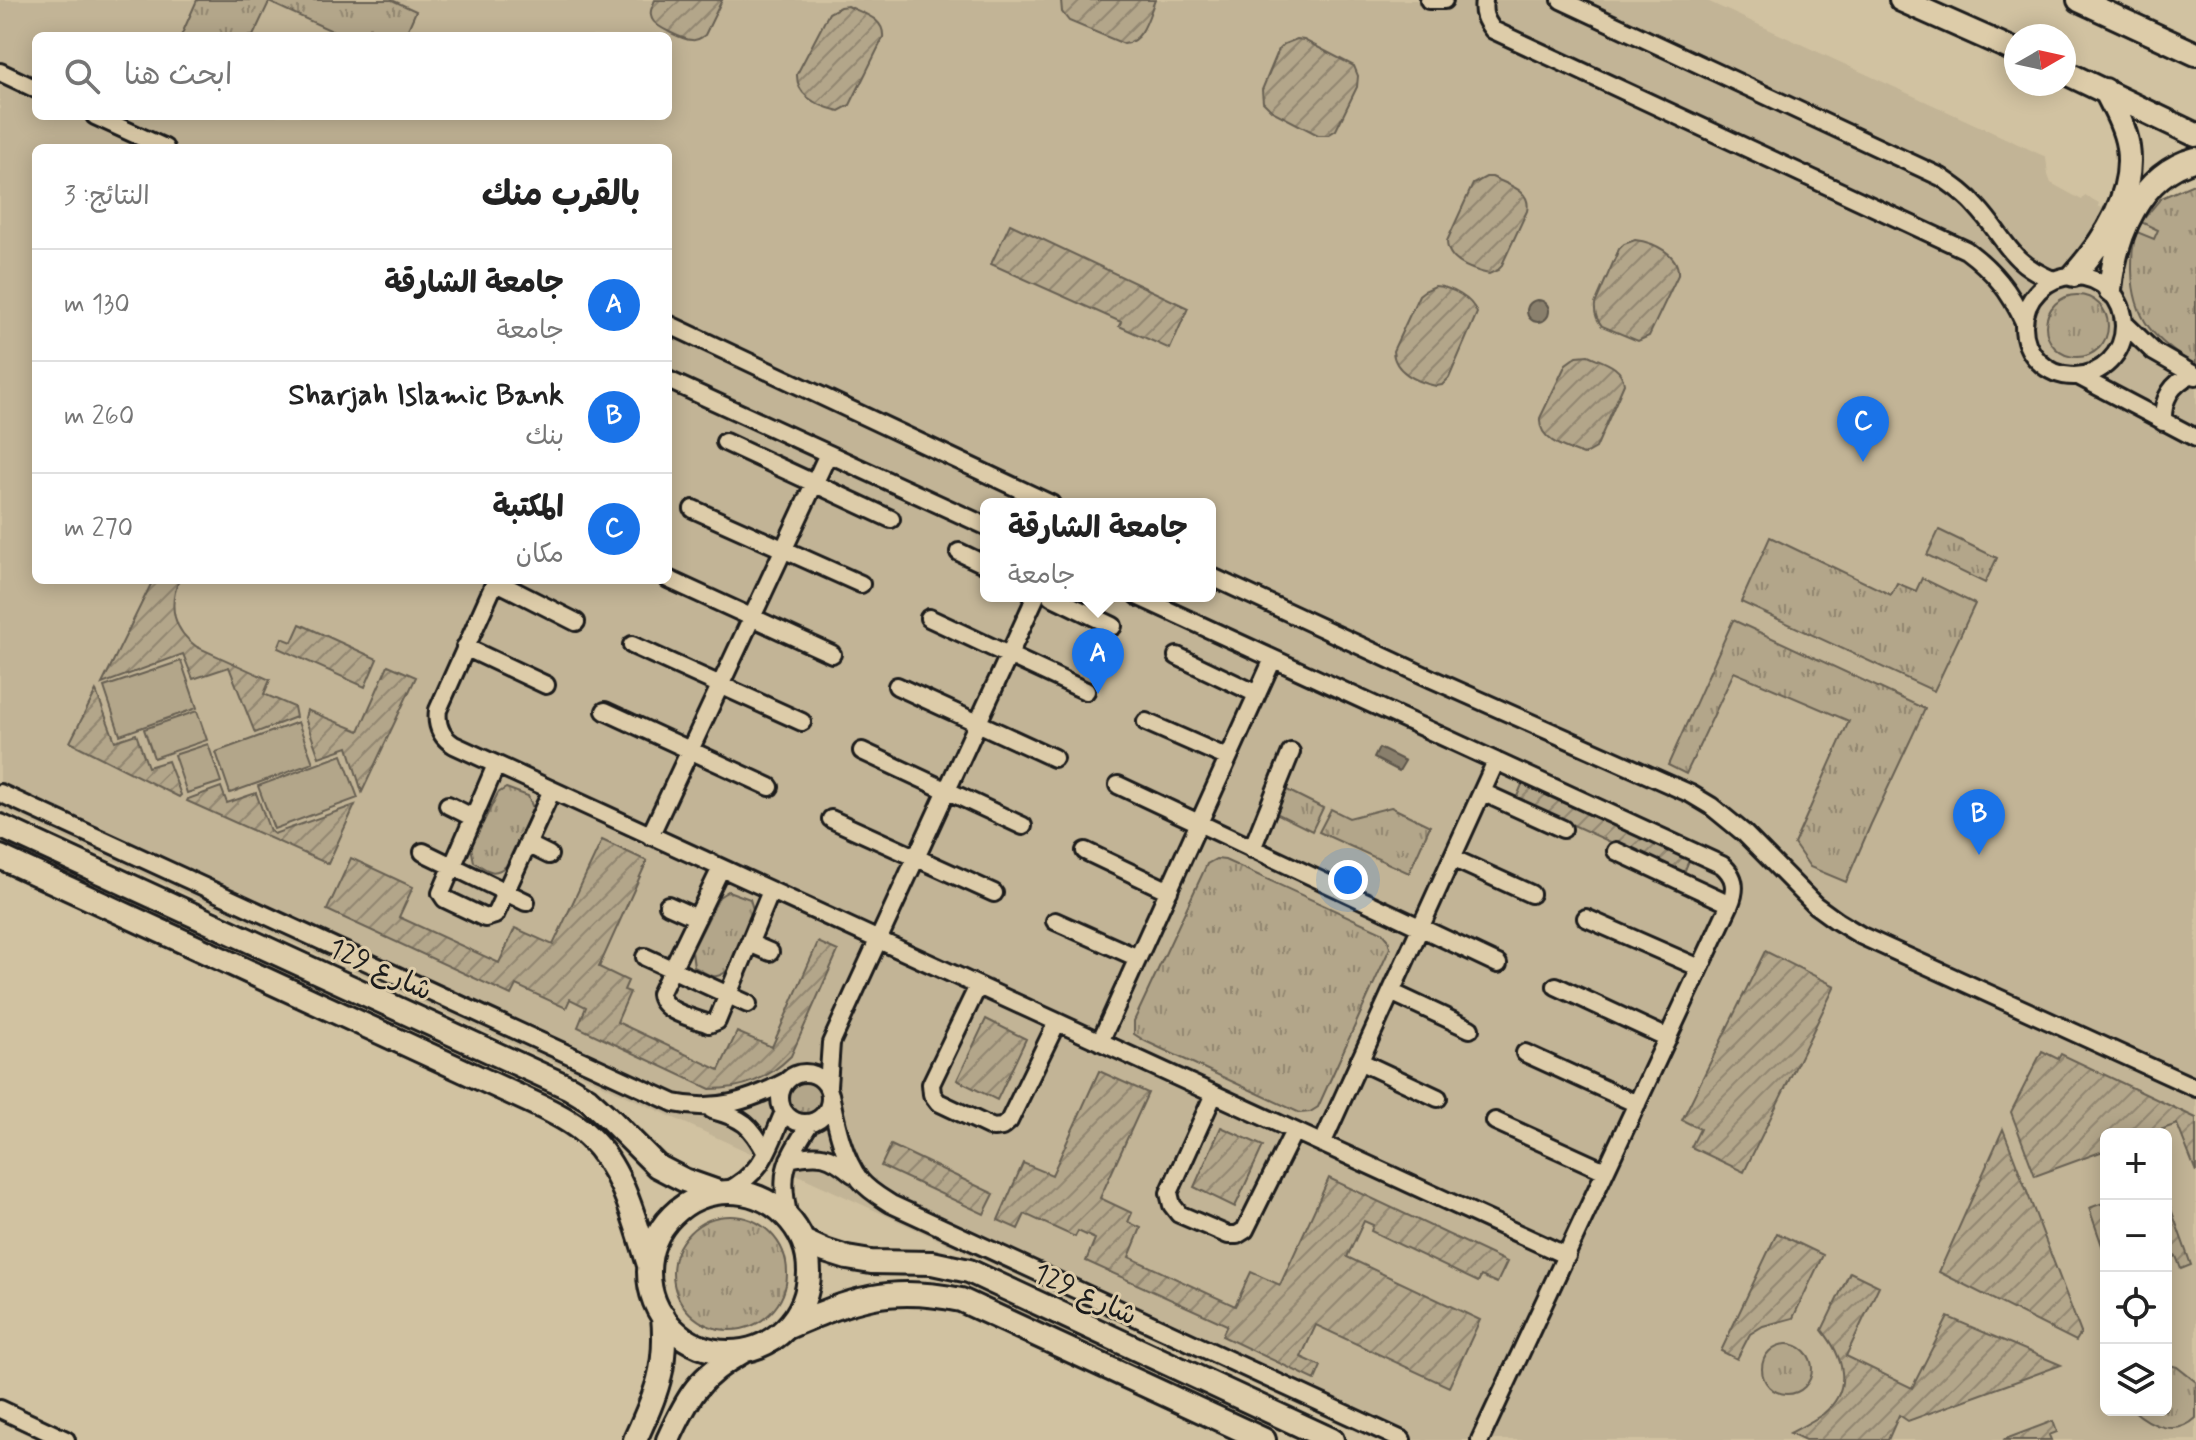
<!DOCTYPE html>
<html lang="ar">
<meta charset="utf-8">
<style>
body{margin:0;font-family:Mynerve,"Playpen Sans Arabic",sans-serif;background:#f6f6f6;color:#222;direction:rtl}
.controls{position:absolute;right:24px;bottom:24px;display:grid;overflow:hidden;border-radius:12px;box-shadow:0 4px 20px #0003}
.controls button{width:72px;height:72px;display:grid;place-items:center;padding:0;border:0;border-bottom:2px solid #e0e0e0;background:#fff;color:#222;font:40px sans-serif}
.compass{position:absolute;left:2004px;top:24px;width:72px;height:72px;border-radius:50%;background:#fff;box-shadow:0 4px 20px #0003;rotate:81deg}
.you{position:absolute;left:1348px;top:880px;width:28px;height:28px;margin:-20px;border:6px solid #fff;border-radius:50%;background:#1a73e8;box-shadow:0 0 0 12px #1a73e833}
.badge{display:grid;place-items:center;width:52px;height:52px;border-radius:50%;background:#1a73e8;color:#fff;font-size:26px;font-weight:700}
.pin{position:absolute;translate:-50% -66px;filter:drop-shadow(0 2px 4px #0008)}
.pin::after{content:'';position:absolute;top:42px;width:28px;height:24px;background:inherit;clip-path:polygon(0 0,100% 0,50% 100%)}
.popup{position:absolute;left:980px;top:498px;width:236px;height:104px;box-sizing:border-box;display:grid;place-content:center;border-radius:12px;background:#fff;filter:drop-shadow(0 2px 6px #0005);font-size:26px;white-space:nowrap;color:#767676}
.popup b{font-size:30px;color:#222}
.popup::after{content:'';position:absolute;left:50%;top:100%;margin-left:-16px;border:16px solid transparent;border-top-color:#fff}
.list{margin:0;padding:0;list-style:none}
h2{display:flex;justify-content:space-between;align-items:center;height:104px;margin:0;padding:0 32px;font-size:34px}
h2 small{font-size:26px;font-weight:400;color:#767676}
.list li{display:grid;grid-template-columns:52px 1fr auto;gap:24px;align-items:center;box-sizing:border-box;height:112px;padding:0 32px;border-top:2px solid #e0e0e0}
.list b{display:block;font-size:30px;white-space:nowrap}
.list p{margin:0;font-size:26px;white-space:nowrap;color:#767676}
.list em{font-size:26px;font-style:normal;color:#767676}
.icon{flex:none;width:44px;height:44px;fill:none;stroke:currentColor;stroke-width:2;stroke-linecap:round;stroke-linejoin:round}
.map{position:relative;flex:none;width:2196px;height:1440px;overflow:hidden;direction:ltr}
.search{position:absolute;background:#fff;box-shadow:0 4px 20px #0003;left:32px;top:32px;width:640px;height:88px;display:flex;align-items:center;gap:20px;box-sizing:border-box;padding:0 28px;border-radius:12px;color:#767676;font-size:30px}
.panel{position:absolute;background:#fff;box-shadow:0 4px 20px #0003;left:32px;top:144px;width:640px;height:440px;border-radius:12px;direction:rtl}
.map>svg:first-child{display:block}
.built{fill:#c2b496;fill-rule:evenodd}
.grass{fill:url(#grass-tufts);stroke:#686153;stroke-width:2}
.garden{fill:url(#garden-furrows);stroke:#686153;stroke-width:2}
.pitch{fill:#b3a68a;stroke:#686153;stroke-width:2}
.water{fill:url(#water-ripples);stroke:#5d574c;stroke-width:2}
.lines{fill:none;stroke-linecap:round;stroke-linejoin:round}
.street-casing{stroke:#1c1c1c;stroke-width:22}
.secondary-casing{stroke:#1c1c1c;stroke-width:28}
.street{stroke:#ddcca9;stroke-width:16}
.secondary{stroke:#ddcca9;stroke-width:22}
.labels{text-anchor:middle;stroke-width:6;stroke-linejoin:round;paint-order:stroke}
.street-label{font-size:28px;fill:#1c1c1c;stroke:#ddcca9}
</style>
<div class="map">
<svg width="2196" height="1440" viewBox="0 0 2196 1440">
<defs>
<pattern id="grass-tufts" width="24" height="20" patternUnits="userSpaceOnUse" patternTransform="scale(2)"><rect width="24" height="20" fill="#b3a68a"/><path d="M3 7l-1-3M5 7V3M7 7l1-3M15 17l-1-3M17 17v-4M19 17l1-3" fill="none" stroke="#918670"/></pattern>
<pattern id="garden-furrows" width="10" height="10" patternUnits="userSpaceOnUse" patternTransform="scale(2)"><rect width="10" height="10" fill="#b3a68a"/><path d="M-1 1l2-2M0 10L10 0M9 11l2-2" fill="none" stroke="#918670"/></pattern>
<pattern id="water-ripples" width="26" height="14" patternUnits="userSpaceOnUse" patternTransform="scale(2)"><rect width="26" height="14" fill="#897f6c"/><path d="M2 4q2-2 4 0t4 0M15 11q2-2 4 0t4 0" fill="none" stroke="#6f6758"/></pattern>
</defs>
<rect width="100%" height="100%" fill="#d1c2a1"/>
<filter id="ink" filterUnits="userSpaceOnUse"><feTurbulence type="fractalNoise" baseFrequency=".0125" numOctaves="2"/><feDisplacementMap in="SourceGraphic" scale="16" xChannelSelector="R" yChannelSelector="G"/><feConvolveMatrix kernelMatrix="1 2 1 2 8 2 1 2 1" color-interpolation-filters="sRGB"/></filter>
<g filter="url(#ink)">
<path class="built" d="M0,0h1705l341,157 2,18 3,8 31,17 3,-5 14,8 -1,3 41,20 2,-4 17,8 -3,6 41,12v1192h-822l-1374,-632zM36,36h632v80h-632zM36,148h632v432h-632zM986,504h224v92h-224zM2106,1134h60v276h-60z"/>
<path class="grass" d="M197,0h195l24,11 -11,25h-62l-74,-34 -16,34h-72z
M2196,183v183c-41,-25 -63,-46 -64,-96 0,-13 0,-26 5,-38l17,7 4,-9 -17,-8 20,-24z
M2046 326a31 31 0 1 1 62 0a31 31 0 1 1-62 0Z
M1939,530l58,28 -12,25 -58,-28z
M1770,537l121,58 6,-12 19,8 6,-13 53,26 -41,87 -193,-89z
M1733,620l192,89 -54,115 -25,58 -36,-15 -16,-23 55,-123 -115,-49 -48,102 -18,-9z
M506,788l22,8 5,12 -27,58c-13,11 -19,4 -32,-4l-3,-15 27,-54z
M1285,789l38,19 -11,23 -38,-19z
M1391,807l39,19 -21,47 -90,-41 12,-23 18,9z
M1216,859l9,1 157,72 6,7 2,9 -72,159 -8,5 -10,1 -155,-72 -11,-7v-13l73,-157z
M728,891l22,8 4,14 -26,57c-14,12 -19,4 -34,-3l-2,-16 27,-54z
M787 1098a19 19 0 1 1 38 0a19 19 0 1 1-38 0Z
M673 1273a57 57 0 1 1 114 0a57 57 0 1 1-114 0Z
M1762 1369a25 25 0 1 1 50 0a25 25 0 1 1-50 0Z
M2166,1364l11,3 19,15v36c-20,19 -45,8 -63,-8h33z"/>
<path class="garden" d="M655,0h67l-17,35c-5,3 -7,6 -13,5 -8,0 -37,-13 -40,-21 -3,-7 0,-12 3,-19z
M1061,0h94c-7,17 -11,41 -31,44l-55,-23 -7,-9z
M848,6c15,8 37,12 35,32l-33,67 -11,6c-21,-5 -43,-15 -42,-37l32,-61 11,-6z
M1297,39l7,1 50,26 4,10 -1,11 -21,43 -8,5h-10l-46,-24 -9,-9 -1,-12 17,-41 5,-5z
M1486,177h6c16,8 40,13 35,34l-26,56 -3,3 -9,4c-18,-4 -42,-12 -42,-33l26,-57z
M1010,224l178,84 -18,41 -51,-23 2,-4 -130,-58z
M1635,240c18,2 45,14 43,35l-29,61 -11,5 -36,-15c-6,-7 -8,-13 -7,-22l24,-55 5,-5z
M1435,286c16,1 37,12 42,27l-28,65 -7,7 -6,1c-19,-4 -42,-14 -43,-35l26,-56 5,-4z
M1588,355c15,7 34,11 36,29l-28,64 -12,7c-19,-7 -46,-15 -44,-37l26,-54 11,-8z
M153,580h26c-11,26 -6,50 18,67l73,33 -6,14 30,13 2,10 -41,16 -26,-66 -36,12 -10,-25 -81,30z
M300,624l77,35 -12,28 -87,-39 4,-10 10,4z
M388,665l28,12 -54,115 -14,-45 -29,10 -14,-39 2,-8 52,21z
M96,691l19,50 21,-7 12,33 20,-6 13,34 -2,2 -109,-55z
M1523,782l167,76 -7,17 -167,-76z
M221,787l6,16 29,-10 14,38 4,3 81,-29 -27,59 -141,-63 1,-2z
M602,840l45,21 -48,106 29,14 -4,9 6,2 -13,30 102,48 18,-38 35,15 46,-105 20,9 -47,105c-23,23 -48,33 -81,33l-132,-62 8,-20 -16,-8 -4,9 -50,-23 -5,10 -184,-85 24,-52 62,29 -14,30 100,46 16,-35 38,17z
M1765,951l70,35 -91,186 -53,-25 9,-18 -18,-9z
M986,1019l40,20 -29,61 -40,-20z
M2042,1051l16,8 3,-5 135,64v54l-19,-48 -28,10h-43v16l-71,26 -24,-64z
M1099,1071l49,22 -48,105 32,15 -4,9 13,6 -12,29 106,49 16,-34 29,13 49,-107 178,84 -10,21 -16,-7 -3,6 -107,-51 2,-6 -9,-4 -17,36 133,63 -31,67 -133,-62 -15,32 20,9 -6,14 -93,-44 5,-11 -141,-64 9,-22 -17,-8 -3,6 -50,-23 -7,15 -20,-9 25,-57 29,12z
M1221,1127l42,19 -28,61 -41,-20z
M2003,1129l78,204 -5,8 -137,-69z
M891,1145l103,49 -10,20 -103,-48z
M2166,1195l25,70 -10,4 -5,-13 -10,4z
M2106,1202v55l-17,-49z
M1777,1233l46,22 -30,63 -30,8 -13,8 -13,25 -16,-8z
M1850,1272l29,14 -33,70 66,32 36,-71 113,48 -153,56 -9,-6 -11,25h-83l-15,-7c11,-6 23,-12 33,-19 31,-25 20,-58 -1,-84z
M2053,1421l4,11 -8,3 2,5h-48z"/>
<path class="pitch" d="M181,661l16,47 -77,27 -16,-48z
M197,711l10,29 -53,18 -10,-29z
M298,722l15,41 -83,30 -14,-41z
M208,744l13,38 -34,11 -13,-38z
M342,755l16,43 -84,31 -16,-43z"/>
<path class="water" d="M1527 311a11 11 0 1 1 22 0a11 11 0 1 1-22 0Z
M1379,748l26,13 -6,10 -25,-13z"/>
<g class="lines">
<g class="street-casing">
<path id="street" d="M1429,0h15
M1484,0c-2,13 1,20 9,30l473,220c27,20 44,41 58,72
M1561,0l380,177c13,9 25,17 35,29 31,33 30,54 77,74
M0,72l36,17
M95,116l70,32
M2024 326a50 50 0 1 1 100 0a50 50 0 1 1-100 0Z
M668,324l383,180
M2125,324l29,28 42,24
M2080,377l116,61
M668,380l318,146
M2163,422c-1,-23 8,-38 29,-48
M725,442l166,77
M693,509l168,75
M959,552l27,13
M1210,576l222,103 259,115 20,12 33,27 71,72 22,16 25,15 334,152
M668,579l164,75
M496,580l-58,130c-2,15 3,27 16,35l1113,511
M495,581l81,41
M1051,596l62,30
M1137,596l585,269c13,11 15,23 8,39l-250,536
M929,618l157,73
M632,645l170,77
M465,647l81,38
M1177,656l80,38
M897,686l157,72
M605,711l165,76
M1146,722l82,36
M862,751l161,75
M496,765l-55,128 4,6 40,19 10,-3 57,-125
M1118,785l380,179
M1482,792l81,37
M0,793l674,310c41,9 75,-2 111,-21
M448,805l26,13
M831,819l163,74
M650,836l178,-382
M527,844l22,11
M1252,849l39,-97
M1085,851l84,40
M1616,851l114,53
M423,852l103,50
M1452,858l79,36
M721,868l-61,126c2,18 34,24 49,30l8,-3 54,-130
M668,905l29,13
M1586,918l114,50
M1055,921l83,37
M749,943l21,9
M645,957l103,47
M978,986l-47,98 1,10 6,8 55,26 9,-1 7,-6 48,-99
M1556,986l112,52
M1391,992l79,37
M1100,1042l173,-383
M1525,1053l112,51
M1359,1061l79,37
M780 1098a25 25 0 1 1 50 0a25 25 0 1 1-50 0Z
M828,1086l3,-43 205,-447
M830,1094c6,29 12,62 30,86 8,10 20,17 31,24l511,236
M1214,1094l-45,99 3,12 7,9 49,21h9l8,-5 49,-99
M712,1110c31,8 39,15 54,43
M1495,1121l110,50
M1322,1144l174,-383
M789,1159c31,-7 40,-5 64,15
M727,1191c37,-19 41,-43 57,-79
M789,1218c-11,-47 -3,-56 21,-95
M0,1409l66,31"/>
</g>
<g class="secondary-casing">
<path id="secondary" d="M1901,0l115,51
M2079,0l117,54
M2064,72l132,63
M2074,275c30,-34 61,-80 54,-128 -3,-20 -14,-39 -23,-57
M2110,290c5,-53 29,-116 86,-131
M0,826l570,262 18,11 23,21 46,46 27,14 34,12
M0,857l542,250c17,8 34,17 47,30 34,32 46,85 60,128
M649 1272a80 80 0 1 1 160 0a80 80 0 1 1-160 0Z
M803,1241l22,10 22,7 24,4 61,1 37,8 363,169
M788,1327c66,-28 100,-42 173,-27l303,140
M635,1440c21,-46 33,-72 28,-124
M668,1440c20,-44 31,-64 74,-88"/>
</g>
<use href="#street" class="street"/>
<use href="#secondary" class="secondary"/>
</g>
</g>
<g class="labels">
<g class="street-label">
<text transform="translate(381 968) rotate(25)" y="10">شارع 129</text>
<text transform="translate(1086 1293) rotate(25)" y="10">شارع 129</text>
</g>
</g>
</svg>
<div class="controls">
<button>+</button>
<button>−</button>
<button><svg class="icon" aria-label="locate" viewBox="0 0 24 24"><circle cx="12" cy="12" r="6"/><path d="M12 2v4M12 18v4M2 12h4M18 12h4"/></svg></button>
<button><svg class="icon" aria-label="layers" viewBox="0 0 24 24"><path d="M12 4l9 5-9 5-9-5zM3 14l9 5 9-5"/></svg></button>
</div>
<svg class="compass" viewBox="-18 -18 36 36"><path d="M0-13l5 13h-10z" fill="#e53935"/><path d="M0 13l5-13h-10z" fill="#767676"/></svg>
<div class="you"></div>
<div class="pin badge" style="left:1098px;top:694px">A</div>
<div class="popup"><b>جامعة الشارقة</b>جامعة</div>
<div class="pin badge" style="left:1979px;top:855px">B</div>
<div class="pin badge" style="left:1863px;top:462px">C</div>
<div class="search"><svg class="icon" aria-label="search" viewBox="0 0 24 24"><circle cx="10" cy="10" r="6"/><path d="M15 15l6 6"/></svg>ابحث هنا</div>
<section class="panel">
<h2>بالقرب منك<small>النتائج: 3</small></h2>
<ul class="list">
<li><span class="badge">A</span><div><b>جامعة الشارقة</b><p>جامعة</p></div><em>130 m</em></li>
<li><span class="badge">B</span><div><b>Sharjah Islamic Bank</b><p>بنك</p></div><em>260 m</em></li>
<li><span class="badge">C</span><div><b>المكتبة</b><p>مكان</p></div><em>270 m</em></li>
</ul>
</section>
</div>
